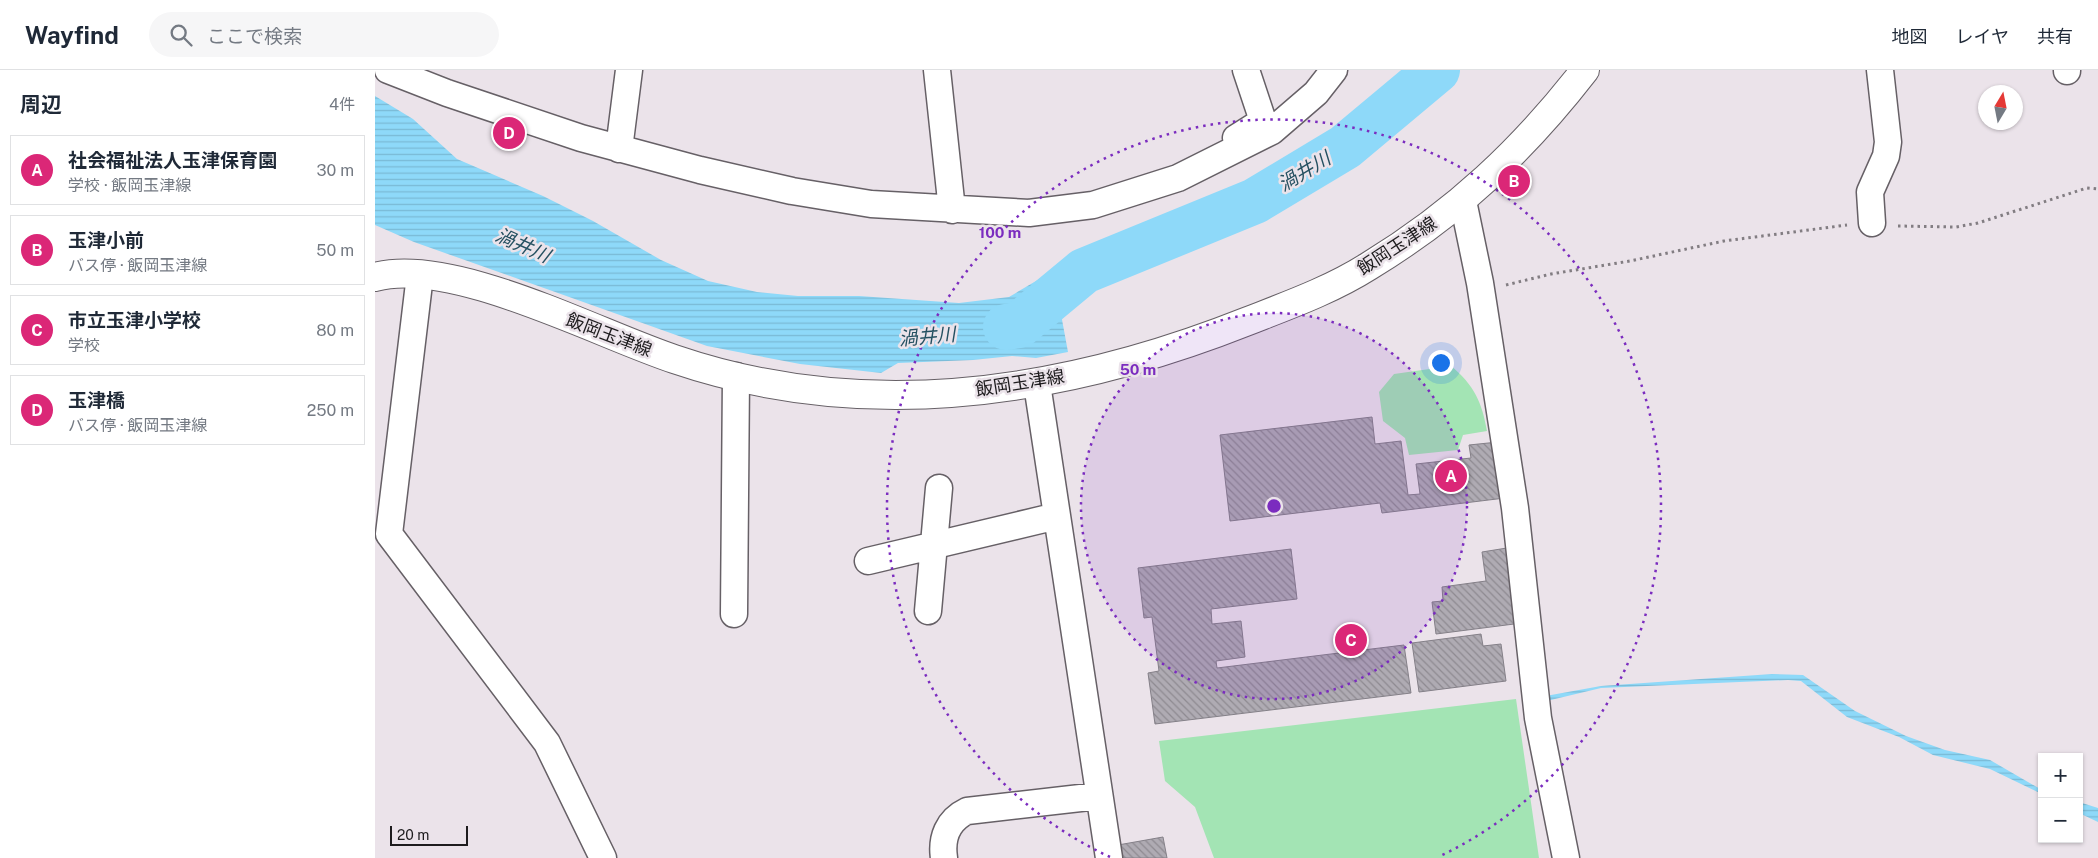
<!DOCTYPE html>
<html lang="ja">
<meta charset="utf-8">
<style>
body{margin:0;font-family:"Public Sans","Noto Sans JP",sans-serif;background:#f6f6f7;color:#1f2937}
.controls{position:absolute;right:15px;bottom:15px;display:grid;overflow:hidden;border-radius:0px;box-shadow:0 1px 4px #0004}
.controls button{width:45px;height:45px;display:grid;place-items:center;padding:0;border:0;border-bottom:1px solid #e0e1e3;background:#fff;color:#1f2937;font:25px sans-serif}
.compass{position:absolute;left:1603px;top:15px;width:45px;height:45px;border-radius:50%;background:#fff;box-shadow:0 1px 4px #0004;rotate:10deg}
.scale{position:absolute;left:15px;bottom:12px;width:78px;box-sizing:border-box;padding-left:5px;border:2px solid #1e1c1e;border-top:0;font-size:14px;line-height:18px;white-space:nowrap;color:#1e1c1e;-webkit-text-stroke:4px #ebe3ea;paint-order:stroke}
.you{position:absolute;left:1065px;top:292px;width:18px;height:18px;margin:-12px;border:4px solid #fff;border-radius:50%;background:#1a73e8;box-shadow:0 0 0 8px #1a73e833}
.badge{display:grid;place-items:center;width:32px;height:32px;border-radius:50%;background:#db2777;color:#fff;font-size:16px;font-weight:700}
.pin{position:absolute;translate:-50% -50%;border:2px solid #fff;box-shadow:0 1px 5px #0006}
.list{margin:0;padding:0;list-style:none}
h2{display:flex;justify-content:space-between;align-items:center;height:65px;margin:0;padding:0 20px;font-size:21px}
h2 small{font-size:16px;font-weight:400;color:#747a83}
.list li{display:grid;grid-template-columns:32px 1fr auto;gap:15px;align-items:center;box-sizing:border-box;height:70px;margin:0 10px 10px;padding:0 10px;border:1px solid #e0e1e3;border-radius:0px}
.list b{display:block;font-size:19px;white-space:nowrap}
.list p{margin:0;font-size:16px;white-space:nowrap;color:#747a83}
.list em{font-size:16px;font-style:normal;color:#747a83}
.icon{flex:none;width:28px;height:28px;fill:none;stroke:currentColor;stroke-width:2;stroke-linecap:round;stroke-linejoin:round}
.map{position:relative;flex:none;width:1723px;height:788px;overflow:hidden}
header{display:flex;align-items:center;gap:30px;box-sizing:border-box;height:70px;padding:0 25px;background:#fff;border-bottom:1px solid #e0e1e3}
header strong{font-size:24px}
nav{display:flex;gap:28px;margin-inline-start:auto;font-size:18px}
.search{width:350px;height:45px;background:#f6f6f7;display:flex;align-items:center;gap:12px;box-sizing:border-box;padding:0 18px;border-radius:28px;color:#747a83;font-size:19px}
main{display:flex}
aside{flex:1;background:#fff}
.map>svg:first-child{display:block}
.grass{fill:#a3e4b4}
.water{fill:url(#water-rules)}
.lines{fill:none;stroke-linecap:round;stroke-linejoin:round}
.river{stroke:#8ed9f9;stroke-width:46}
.building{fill:url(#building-back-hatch);stroke:#848088}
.minor-casing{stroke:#666066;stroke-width:29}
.secondary-casing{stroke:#666066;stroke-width:30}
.path{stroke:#827d82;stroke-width:3;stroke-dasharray:2.5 4;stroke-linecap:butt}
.minor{stroke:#fff;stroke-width:26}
.secondary{stroke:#fff;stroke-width:28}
.ring{fill:none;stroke:#7b2cbf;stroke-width:2.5;stroke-dasharray:2.5 5}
.labels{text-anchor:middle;stroke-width:5;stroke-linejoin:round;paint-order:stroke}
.street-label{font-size:18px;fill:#1e1c1e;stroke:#ebe3ea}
.water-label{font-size:19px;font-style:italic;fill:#255061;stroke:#ebe3ea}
.centre{fill:#7b2cbf;stroke:#ebe3ea;stroke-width:2.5}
.ring-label{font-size:15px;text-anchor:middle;font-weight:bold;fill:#7b2cbf;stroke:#ebe3ea;stroke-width:5;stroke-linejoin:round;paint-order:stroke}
</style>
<header>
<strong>Wayfind</strong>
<div class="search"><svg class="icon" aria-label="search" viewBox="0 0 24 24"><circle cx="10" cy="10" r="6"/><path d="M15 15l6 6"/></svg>ここで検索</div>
<nav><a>地図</a><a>レイヤ</a><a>共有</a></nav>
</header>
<main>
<aside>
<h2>周辺<small>4件</small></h2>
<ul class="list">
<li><span class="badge">A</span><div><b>社会福祉法人玉津保育園</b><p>学校 · 飯岡玉津線</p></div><em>30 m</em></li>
<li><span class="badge">B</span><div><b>玉津小前</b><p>バス停 · 飯岡玉津線</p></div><em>50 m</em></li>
<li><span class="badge">C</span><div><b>市立玉津小学校</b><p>学校</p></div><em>80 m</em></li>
<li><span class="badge">D</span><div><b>玉津橋</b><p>バス停 · 飯岡玉津線</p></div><em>250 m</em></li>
</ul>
</aside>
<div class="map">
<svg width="1723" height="788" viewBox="0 0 1723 788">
<defs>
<pattern id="water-rules" width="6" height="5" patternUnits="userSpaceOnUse" patternTransform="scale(1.25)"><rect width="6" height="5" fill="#8ed9f9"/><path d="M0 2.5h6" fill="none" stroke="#7abad5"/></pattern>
<pattern id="building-back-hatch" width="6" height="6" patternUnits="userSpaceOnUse" patternTransform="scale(1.25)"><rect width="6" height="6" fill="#afabb3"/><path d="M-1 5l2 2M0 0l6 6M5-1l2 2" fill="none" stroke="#8e8a91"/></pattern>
</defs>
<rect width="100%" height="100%" fill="#ebe3ea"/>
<path class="grass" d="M1076,296c23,19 31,36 36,65l-24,4 -5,15 -49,5 -4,-17 -22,-17 -4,-29 15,-18z
M1141,629l23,159h-325l-19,-51 -30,-26 -6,-40z"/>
<path class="water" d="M0,26l38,23 44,40 86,37 50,25 68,39 47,21 49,11 41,4h61l100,7 50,-6 44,-26 15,81 -32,6 -24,-2 -39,4 -75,3 -17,10 -81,-9 -93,-18 -293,-104 -39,-17z
M1397,604l31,1 52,36 51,25 39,14 45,10 52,30v4l-52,-25 -57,-14 -34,-18 -52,-20 -46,-36 -13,-1 -187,8 -67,16 22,154h-4l-23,-159 72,-13z
M1704,732l19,6v14l-19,-9z"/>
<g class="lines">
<path class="river" d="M631,257l13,-2 65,-54 171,-70 90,-54 92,-77"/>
</g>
<path class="building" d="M997,347l3,27 26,-3 7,54 12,-1 -4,-30 55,-6 -2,-13 29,-3 7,56 -123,15 -2,-10 -150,18 -10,-86z
M1138,477l9,76 -86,11 -4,-32 11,-1 -1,-14 44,-6 -4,-29z
M916,479l6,50 -86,10 1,15 29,-3 4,36 -29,4 1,7 187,-23 7,48 -256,31 -7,-51 11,-2 -7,-54 -8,1 -6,-50z
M1106,564l2,12 18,-2 5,37 -87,11 -7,-49z
M788,767l4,21h-47l-2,-13z"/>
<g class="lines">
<g class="minor-casing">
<path id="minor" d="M13,0l59,23 134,45 119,32 92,21 79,13 158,9 64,-8 85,-27 94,-47 44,-38 18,-23
M562,0l15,140
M1692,0v1
M861,68l27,-17 -17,-51
M244,79l10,-79
M1088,131l17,82 35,225 23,210 28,140
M1497,153l-2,-31 16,-36 2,-14 -8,-72
M45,205l-31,259 158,209 56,115
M662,314l72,474
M493,491l189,-45
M553,541l11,-123
M359,544l2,-238
M569,788c-3,-20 4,-38 23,-47l131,-15"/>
</g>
<g class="secondary-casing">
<path id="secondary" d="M0,207c77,-21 223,57 299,82 191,65 390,35 574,-38 41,-16 83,-31 121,-55 87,-53 154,-116 216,-196"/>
</g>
<path class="path" d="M1523,156l58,1 22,-4 109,-35 11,1
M1131,215l45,-11 79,-13 94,-20 123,-16"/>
<use href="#minor" class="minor"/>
<use href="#secondary" class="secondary"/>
</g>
<circle cx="899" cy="436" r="193" fill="#7b2cbf" fill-opacity=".12"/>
<g class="ring">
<circle cx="899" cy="436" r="193"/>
<path d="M735 787A387 387 0 1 1 1063 787"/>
</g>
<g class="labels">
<g class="street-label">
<text transform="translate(1022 176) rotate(-33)" y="6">飯岡玉津線</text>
<text transform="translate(234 265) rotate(21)" y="6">飯岡玉津線</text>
<text transform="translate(645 313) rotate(-9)" y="6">飯岡玉津線</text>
</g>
<g class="water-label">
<text transform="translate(929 101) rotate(-31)" y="7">渦井川</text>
<text transform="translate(148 175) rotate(24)" y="7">渦井川</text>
<text transform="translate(552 266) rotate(-5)" y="7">渦井川</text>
</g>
</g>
<circle cx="899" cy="436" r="8" class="centre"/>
<g class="ring-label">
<text x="625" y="168">100 m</text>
<text x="763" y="305">50 m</text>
</g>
</svg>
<div class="controls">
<button>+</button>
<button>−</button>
</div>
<svg class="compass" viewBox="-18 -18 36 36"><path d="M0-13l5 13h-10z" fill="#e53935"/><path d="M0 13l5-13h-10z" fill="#747a83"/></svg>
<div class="scale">20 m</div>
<div class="you"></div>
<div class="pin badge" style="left:1076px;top:406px">A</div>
<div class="pin badge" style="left:1139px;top:111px">B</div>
<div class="pin badge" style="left:976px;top:570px">C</div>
<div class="pin badge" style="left:134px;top:63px">D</div>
</div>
</main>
